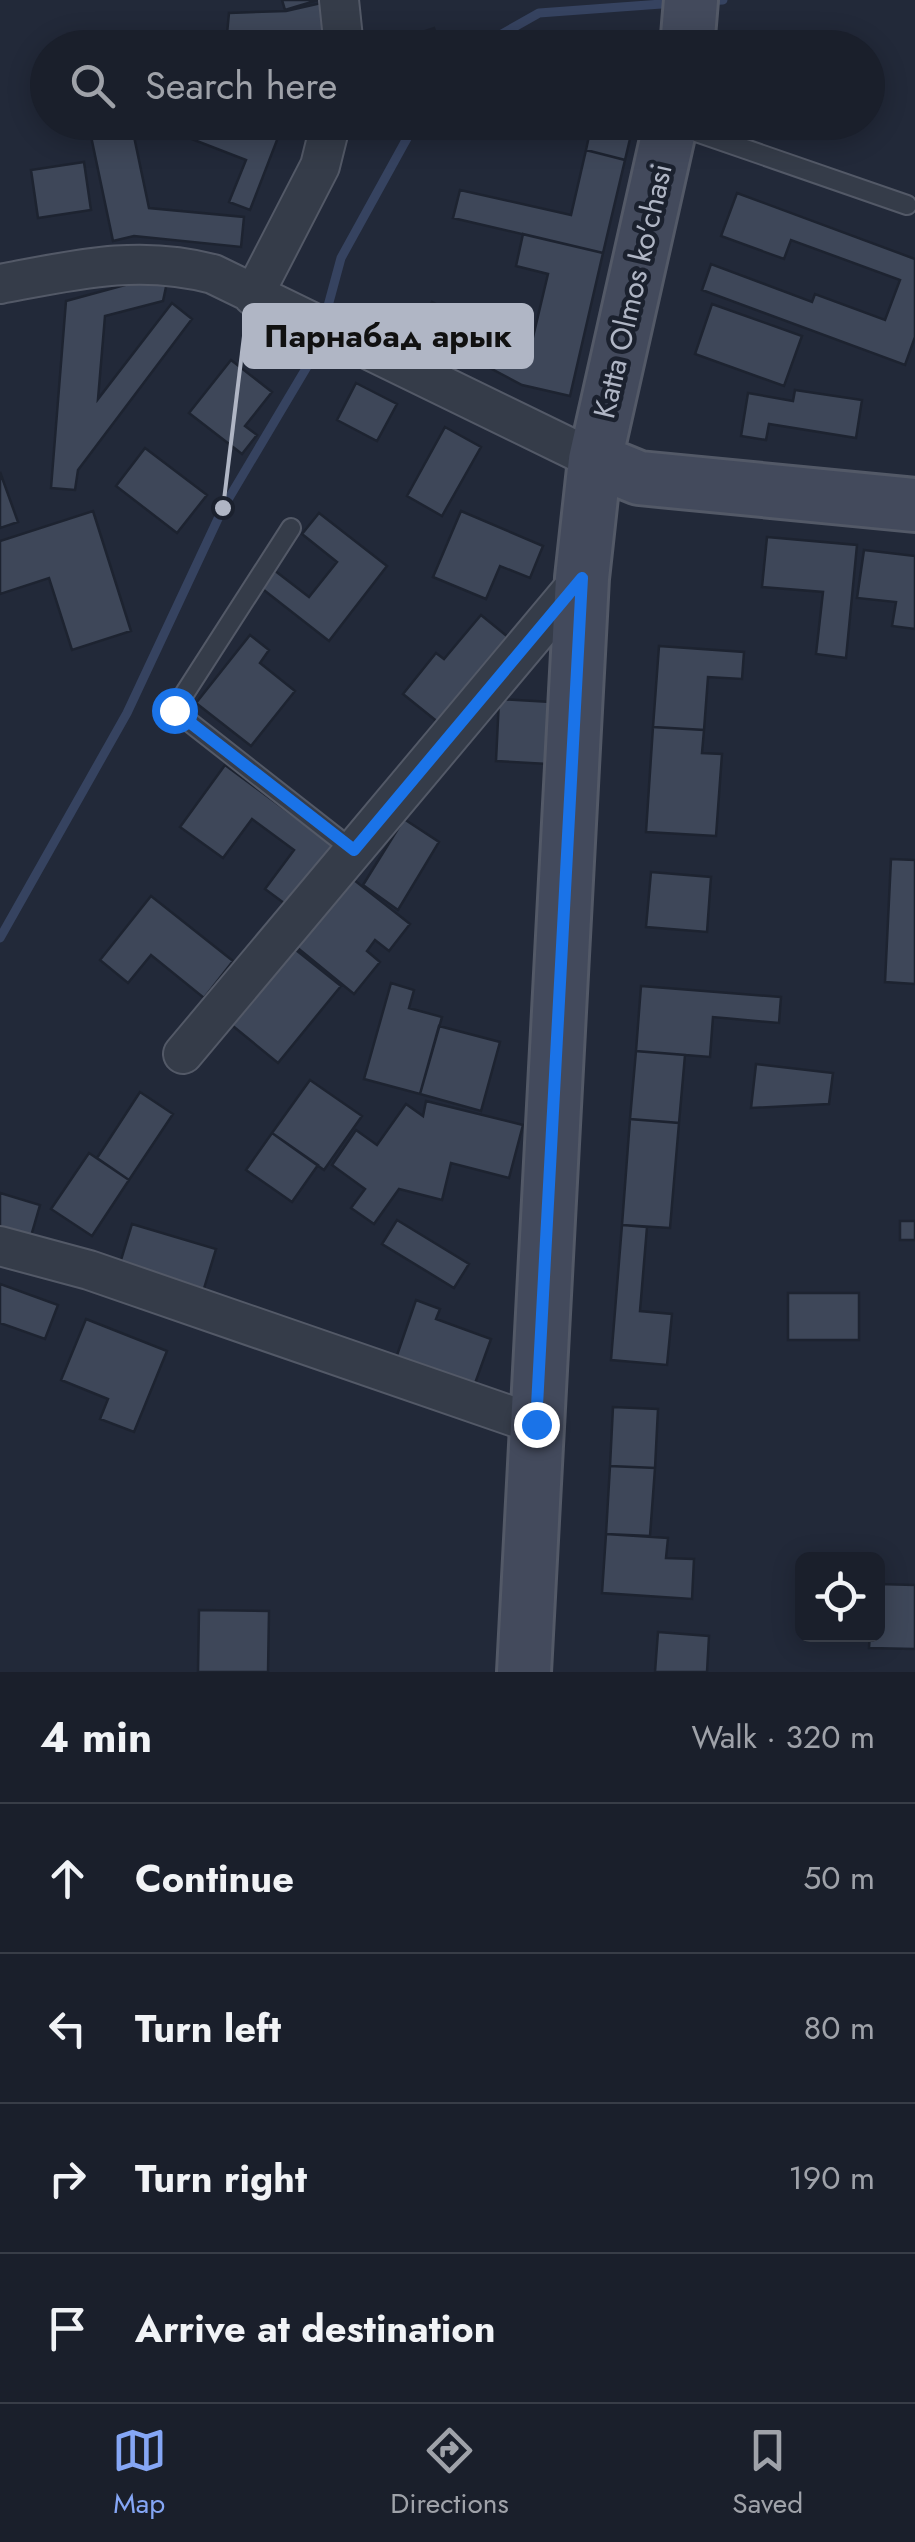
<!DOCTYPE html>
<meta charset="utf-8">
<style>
body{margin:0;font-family:Jost,sans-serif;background:#272c37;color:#f1f3f6}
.controls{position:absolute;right:30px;bottom:30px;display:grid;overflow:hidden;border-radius:15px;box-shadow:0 5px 25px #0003}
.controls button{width:90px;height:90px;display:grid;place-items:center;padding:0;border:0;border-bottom:2px solid #383d47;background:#1a1f2b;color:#f1f3f6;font:50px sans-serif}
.stop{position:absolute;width:30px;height:30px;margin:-22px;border:8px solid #1a73e8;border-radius:50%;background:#fff}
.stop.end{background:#1a73e8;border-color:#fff;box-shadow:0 2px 10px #0008}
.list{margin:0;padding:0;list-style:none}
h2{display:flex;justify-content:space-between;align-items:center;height:130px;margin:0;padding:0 40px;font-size:42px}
h2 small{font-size:32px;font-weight:400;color:#9fa2a9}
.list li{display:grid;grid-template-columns:65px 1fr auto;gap:30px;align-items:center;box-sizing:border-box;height:150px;padding:0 40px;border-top:2px solid #383d47}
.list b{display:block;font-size:38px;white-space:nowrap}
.list em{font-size:32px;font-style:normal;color:#9fa2a9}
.icon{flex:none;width:55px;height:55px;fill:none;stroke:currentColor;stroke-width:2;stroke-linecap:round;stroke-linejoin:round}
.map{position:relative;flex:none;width:915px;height:1672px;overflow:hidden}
.search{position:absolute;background:#1a1f2b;box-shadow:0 5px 25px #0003;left:30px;right:30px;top:30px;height:110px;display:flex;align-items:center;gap:25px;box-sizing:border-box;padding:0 35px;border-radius:55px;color:#9fa2a9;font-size:38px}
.sheet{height:730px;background:#1a1f2b}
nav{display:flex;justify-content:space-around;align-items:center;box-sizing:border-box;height:140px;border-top:2px solid #383d47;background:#1a1f2b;font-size:28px;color:#9fa2a9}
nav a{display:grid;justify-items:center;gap:5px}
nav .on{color:#85a6f5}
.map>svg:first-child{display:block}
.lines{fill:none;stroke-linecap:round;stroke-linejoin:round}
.stream{stroke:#364360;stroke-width:9}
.building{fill:#3e4759;stroke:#1d2330;stroke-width:2.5}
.lane-casing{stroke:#535967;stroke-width:22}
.street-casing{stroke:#535967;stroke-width:42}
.secondary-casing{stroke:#535967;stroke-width:58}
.lane{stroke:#353c49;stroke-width:18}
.street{stroke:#353c49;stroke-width:38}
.secondary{stroke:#434a5c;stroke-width:52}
.route{stroke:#1a73e8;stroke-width:12}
.labels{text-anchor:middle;stroke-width:9;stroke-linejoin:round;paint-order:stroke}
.street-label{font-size:30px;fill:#b0b6c5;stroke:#1b212e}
.leader{fill:none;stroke:#b0b6c5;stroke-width:4}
.callout-dot{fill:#b0b6c5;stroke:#1b212e;stroke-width:4}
.callout{fill:#b0b6c5;stroke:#b0b6c5;stroke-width:4}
.callout-label{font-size:32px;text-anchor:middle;font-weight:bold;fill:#111}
</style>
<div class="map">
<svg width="915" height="1672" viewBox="0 0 915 1672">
<rect width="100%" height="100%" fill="#222939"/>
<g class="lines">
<path class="stream" d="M705,1l18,-1
M477,48l62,-35 136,-10
M325,317l16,-59 75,-136
M0,938l127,-225 96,-205 91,-153 5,-18"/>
</g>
<path class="building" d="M282,0h36l-33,10z
M330,1l-6,47h-50l1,-8 -48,-6 2,-21 57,-2z
M434,28l6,20h-50l-1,-5z
M88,122l44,5 17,81 95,9 -3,30 -107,-11 -21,5z
M195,122h27l22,9 4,-9h36l-34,88 -21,-8 17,-42 -57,-22z
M592,122h42l-9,38 -39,-10z
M773,122h24l-3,9z
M586,150l39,10 -22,93 -150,-35 7,-28 111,25z
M84,162l7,48 -53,8 -7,-48z
M737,193l178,66v78l-10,28 -203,-75 9,-26 101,38 3,-8 70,26 15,-40 -109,-40 -7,19 -63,-23z
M523,234l80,19 -33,143 -48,-11 -104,-55 14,-28 97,52 19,-80 -32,-8z
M169,273l-6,28 -58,15 -7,83 74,-96 20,16 -114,151 -3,20 -24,-2 15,-187z
M712,304l90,32 -18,50 -89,-32z
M231,360l41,32 -27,34 12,9 -15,19 -53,-41z
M356,383l41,21 -20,37 -40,-21z
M795,390l67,10 -6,38 -87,-14 -3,16 -25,-4 7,-43 45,8z
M445,427l36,20 -39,69 -35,-20z
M145,448l62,47 -30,38 -61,-47z
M0,472l18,50 -18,6z
M93,511l38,120 -59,19 -23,-72 -49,16v-53z
M461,511l82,35 -13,32 -30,-12 -14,33 -53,-22z
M319,513l68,53 -58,75 -69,-54 14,-17 35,27 28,-35 -35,-28z
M767,537l90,8 -11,113 -30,-4 7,-62 -61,-5z
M864,550l51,6v73l-23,-3 4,-24 -39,-4z
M481,615l33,27 -70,85 -41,-33 33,-41 8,6z
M250,635l19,15 -9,13 35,28 -44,55 -55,-43z
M659,646l85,6 -2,27 -34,-2 -4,53 -51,-3z
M499,699l52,3 -3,62 -52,-3z
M653,727l51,3 -2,23 20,1 -6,82 -70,-4z
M225,765l108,80 -45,61 -23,-17 29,-39 -42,-31 -29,39 -43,-31z
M404,819l35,23 -41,68 -35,-25z
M891,859l24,1v124l-30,-2z
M651,872l60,5 -4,55 -61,-5z
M349,876l61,48 -21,27 -14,-11 -8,11 13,11 -26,32 -60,-49z
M151,896l82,65 -29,37 -53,-43 -23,28 -28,-23z
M291,946l50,40 -63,77 -50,-41z
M391,983l23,7 -5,18 33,9 -22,77 -56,-15z
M641,986l140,11 -2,26 -66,-6 -3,40 -74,-6z
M439,1026l61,16 -19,69 -61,-17z
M636,1051l49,4 -6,68 -49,-4z
M756,1064l77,9 -4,31 -78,4z
M310,1080l52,36 -38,54 -52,-37z
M140,1092l33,22 -44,66 -32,-22z
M426,1101l97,24 -14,53 -58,-15 -9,37 -43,-11 -25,35 -23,-16 14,-19 -33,-24 24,-35 21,15 29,-41 17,12z
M630,1119l49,4 -9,105 -48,-3z
M272,1133l46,32 -26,37 -46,-32z
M89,1153l40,27 -37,56 -41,-27z
M0,1193l40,12 -11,38 -29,-8z
M397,1220l72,44 -15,24 -72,-44z
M900,1221h15v19h-15z
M132,1224l84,25 -14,46 -84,-25z
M622,1225l25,2 -7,84 32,3 -5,51 -56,-5z
M0,1284l58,21 -13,34 -45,-16z
M788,1293h71v47h-71z
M416,1300l24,9 -4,10 55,20 -18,50 -78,-28z
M86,1319l81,32 -33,81 -34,-13 8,-20 -47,-19z
M613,1407l45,2 -3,59 -45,-2z
M610,1466l45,2 -5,68 -44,-2z
M606,1534l62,4 -2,20 28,1 -2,40 -90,-6z
M878,1584l37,1v64l-46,-1 1,-14h8z
M199,1610l70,1 -1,61h-70z
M658,1632l51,4 -2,36h-52z"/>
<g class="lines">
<g class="lane-casing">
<path id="lane" d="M676,125l231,80
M291,528l-117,182 180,141"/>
</g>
<g class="street-casing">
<path id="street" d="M339,0l5,48
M0,284c74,-14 139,-30 213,-10l382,186
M253,296l67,-130 11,-44
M183,1054l399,-476
M0,1246l89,24 446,154"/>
</g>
<g class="secondary-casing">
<path id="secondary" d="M687,48l4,-48
M595,460l44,18 276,27
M524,1672l58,-1094 13,-118 76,-338"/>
</g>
<use href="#lane" class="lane"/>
<use href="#street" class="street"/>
<use href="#secondary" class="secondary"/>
</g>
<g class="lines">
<path class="route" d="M174,710l180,140 228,-272 -46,846"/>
</g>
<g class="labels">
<g class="street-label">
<text transform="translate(633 291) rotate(-77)" y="10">Katta Olmos ko'chasi</text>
</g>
</g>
<path class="leader" d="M223 508L244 336"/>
<circle class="callout-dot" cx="223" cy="508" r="10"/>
<rect class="callout" x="244" y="305" width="288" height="62" rx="10"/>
<g class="callout-label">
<text x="388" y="347">Парнабад арык</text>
</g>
</svg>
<div class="controls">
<button><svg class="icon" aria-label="locate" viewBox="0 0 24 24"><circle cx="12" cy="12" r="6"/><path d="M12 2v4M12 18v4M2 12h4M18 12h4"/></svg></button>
</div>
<div class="stop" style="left:174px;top:710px"></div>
<div class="stop end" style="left:536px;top:1424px"></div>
<div class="search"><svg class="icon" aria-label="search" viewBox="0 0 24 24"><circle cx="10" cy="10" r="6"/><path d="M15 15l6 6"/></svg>Search here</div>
</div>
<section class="sheet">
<h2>4 min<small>Walk · 320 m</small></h2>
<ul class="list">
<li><svg class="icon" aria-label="ahead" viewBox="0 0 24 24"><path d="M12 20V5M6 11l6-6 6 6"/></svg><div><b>Continue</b></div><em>50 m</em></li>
<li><svg class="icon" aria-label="left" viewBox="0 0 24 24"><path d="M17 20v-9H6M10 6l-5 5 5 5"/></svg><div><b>Turn left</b></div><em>80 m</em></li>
<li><svg class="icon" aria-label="right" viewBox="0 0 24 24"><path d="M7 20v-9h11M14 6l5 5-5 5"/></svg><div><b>Turn right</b></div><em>190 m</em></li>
<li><svg class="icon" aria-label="arrive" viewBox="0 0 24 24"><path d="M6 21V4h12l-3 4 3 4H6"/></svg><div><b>Arrive at destination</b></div></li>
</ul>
</section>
<nav>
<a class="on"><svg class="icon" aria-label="map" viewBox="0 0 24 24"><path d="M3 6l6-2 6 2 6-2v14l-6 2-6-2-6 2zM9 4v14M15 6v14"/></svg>Map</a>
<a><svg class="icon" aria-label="directions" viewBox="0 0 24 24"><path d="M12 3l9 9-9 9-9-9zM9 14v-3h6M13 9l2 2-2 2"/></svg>Directions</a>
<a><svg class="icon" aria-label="saved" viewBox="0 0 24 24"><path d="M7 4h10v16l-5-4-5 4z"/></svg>Saved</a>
</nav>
